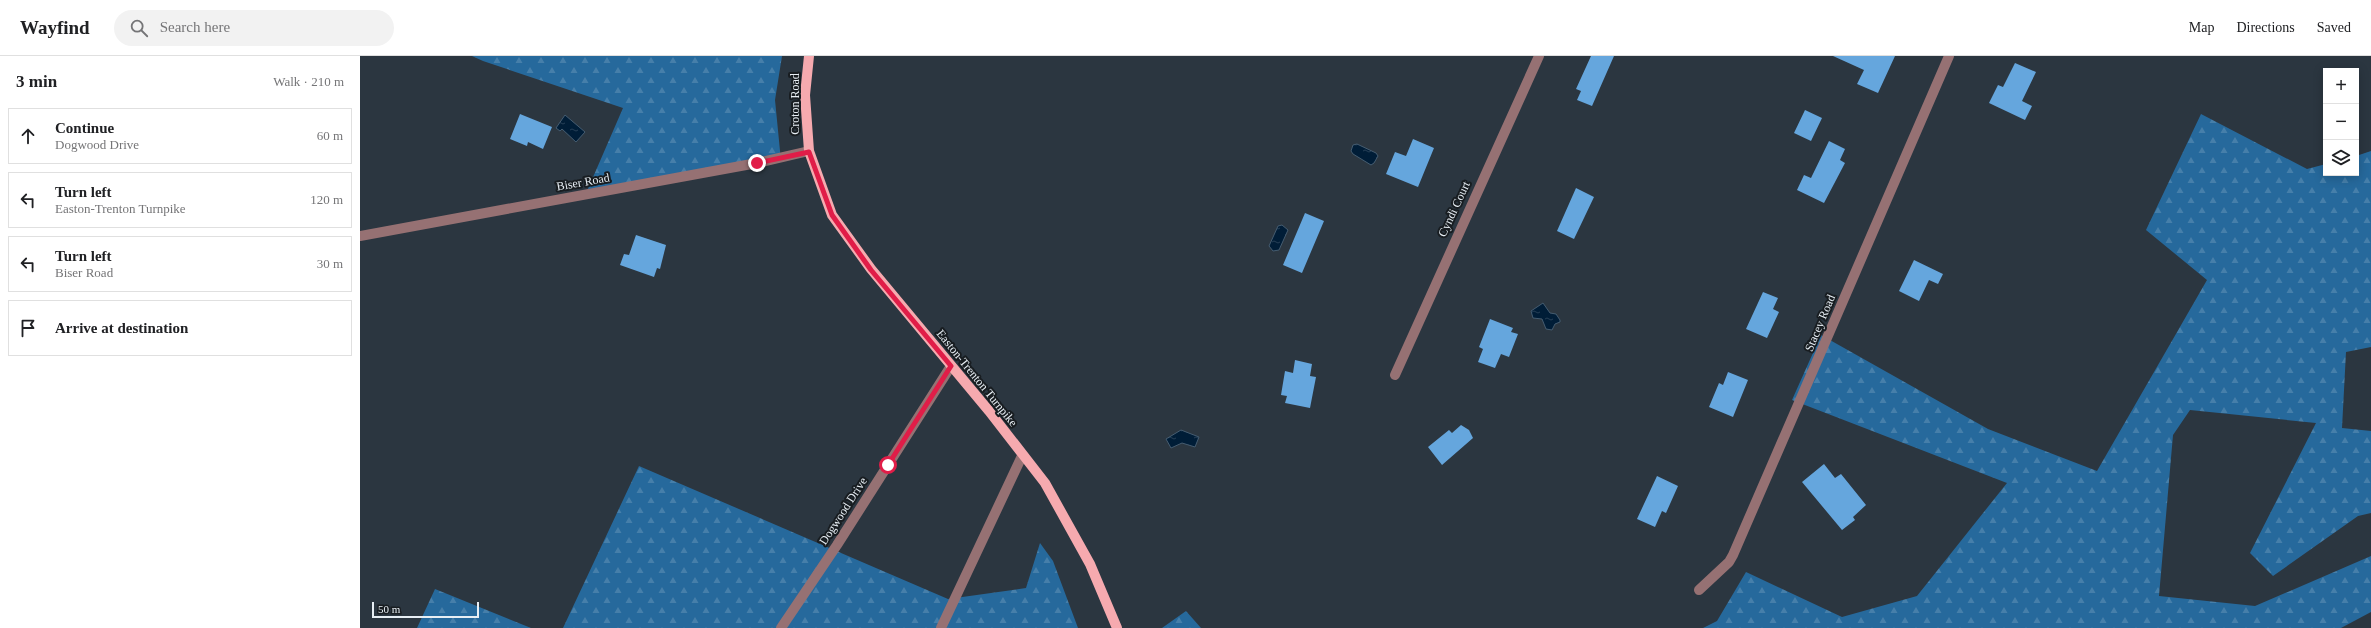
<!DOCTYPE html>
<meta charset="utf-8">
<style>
body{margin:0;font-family:Georgia,serif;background:#f2f2f2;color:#202124}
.controls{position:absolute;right:12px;top:12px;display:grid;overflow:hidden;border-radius:0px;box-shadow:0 2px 10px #0003}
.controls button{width:36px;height:36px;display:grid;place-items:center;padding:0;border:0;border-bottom:1px solid #e0e0e0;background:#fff;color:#202124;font:20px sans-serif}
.scale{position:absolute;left:12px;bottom:10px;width:107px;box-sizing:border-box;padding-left:4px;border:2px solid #e7eef4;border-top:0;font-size:11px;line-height:14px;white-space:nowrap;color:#e7eef4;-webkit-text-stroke:3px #181d21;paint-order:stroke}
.stop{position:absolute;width:12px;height:12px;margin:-9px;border:3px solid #e11d48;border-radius:50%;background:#fff}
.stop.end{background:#e11d48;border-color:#fff;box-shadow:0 1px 4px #0008}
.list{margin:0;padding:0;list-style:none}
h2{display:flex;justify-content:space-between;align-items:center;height:52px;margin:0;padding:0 16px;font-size:17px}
h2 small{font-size:13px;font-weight:400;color:#757577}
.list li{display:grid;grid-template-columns:26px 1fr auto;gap:12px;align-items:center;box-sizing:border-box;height:56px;margin:0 8px 8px;padding:0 8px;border:1px solid #e0e0e0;border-radius:0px}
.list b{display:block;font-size:15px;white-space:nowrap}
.list p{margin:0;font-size:13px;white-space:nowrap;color:#757577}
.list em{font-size:13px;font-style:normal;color:#757577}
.icon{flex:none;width:22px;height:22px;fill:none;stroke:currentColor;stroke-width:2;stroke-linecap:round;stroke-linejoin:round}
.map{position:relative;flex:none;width:2011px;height:572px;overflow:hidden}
header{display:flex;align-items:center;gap:24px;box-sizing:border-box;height:56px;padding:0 20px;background:#fff;border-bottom:1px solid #e0e0e0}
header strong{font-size:19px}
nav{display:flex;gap:22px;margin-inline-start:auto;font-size:14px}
.search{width:280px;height:36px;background:#f2f2f2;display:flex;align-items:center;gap:10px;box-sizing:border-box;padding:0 14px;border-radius:22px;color:#757577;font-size:15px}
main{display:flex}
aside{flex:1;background:#fff}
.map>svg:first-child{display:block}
.forest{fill:url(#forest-firs)}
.water{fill:url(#water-ripples);stroke:#455c70}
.building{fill:#65a6dd}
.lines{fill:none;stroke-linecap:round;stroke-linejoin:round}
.minor{stroke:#967173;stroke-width:10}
.major{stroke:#f6aaaf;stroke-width:10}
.route{stroke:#e11d48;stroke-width:5}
.labels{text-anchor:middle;stroke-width:4;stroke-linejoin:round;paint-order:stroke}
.street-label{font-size:12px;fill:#e7eef4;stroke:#181d21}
</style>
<header>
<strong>Wayfind</strong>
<div class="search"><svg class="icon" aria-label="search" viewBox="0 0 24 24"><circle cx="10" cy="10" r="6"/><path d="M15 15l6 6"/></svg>Search here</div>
<nav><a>Map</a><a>Directions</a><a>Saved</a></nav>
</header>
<main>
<aside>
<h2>3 min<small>Walk · 210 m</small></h2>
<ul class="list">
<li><svg class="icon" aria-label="ahead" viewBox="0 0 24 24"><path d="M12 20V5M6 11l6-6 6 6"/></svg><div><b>Continue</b><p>Dogwood Drive</p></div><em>60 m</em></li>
<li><svg class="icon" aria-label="left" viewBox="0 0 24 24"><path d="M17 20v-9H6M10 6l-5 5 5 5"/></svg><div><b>Turn left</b><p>Easton-Trenton Turnpike</p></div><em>120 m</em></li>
<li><svg class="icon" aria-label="left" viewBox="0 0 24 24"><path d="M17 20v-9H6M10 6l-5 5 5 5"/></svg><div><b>Turn left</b><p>Biser Road</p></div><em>30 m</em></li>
<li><svg class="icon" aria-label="arrive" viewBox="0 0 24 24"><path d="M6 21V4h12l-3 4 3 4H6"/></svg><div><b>Arrive at destination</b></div></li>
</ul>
</aside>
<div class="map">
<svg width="2011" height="572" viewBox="0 0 2011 572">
<defs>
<pattern id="forest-firs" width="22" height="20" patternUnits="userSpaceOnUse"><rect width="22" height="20" fill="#26699c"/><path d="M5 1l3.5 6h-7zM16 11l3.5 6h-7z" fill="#467faa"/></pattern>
<pattern id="water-ripples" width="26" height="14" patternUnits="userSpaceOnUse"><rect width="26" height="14" fill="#001d37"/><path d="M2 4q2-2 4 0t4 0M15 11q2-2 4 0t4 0" fill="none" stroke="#253e55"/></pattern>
</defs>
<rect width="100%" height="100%" fill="#2b3640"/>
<path class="forest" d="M112,0h310l-7,44 6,61 -197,37 39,-90 -140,-47z
M1841,58l106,55 19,-5v9h30v-17l15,-5v196l-25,5 -4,76 29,3v82l-13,3 -85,60 -23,-23 66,-130 -126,-13 -17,25 -14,161 96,10 116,-50v56l-30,16h-638l14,-7 29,-49 96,45 75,-21 90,-113 -215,-83 29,-65 167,94 109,42 110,-191 -61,-50z
M279,410l309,133 78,-11 14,-45 13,18 25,67h-515z
M75,533l96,39h-114z
M826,555l15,17h-39z"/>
<path class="water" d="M205,59l20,17 -9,10 -14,-13 -2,2 -4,-3z
M997,88l19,9 2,3 -4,7 -3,2 -18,-11 -2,-3 2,-6z
M922,169l6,5 -9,20 -6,1 -4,-5 9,-20z
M1183,247l7,10 6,1 4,6v2l-5,2 -3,6 -6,-1 -4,-10 -9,-1 -2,-7z
M821,374l18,7 -4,10 -13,-4 -11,5 -5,-9z"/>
<path class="building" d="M1231,0h23l-22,50 -15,-6 4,-9 -5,-2z
M1473,0h62l-17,37 -21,-9 7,-14z
M1655,7l21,9 -14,29 10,5 -7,14 -36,-17 9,-18 5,2z
M1445,54l17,8 -11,23 -17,-8z
M160,58l32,13 -9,22 -15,-7 -1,4 -17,-7z
M1053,83l21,9 -16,39 -32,-13 9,-22 11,4z
M1469,85l16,8 -5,11 5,3 -21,40 -27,-13 7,-15 7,3z
M1216,132l18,9 -20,42 -17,-8z
M945,157l19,8 -22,52 -19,-8z
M276,179l30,10 -6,24 -3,-1 -3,9 -34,-12 4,-11 5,1z
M1554,204l29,14 -5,10 -9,-4 -10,21 -20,-10z
M1403,236l15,6 -5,11 6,3 -12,26 -21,-9z
M1130,263l23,9 -2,4 7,2 -9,23 -8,-3 -6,14 -17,-6 5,-13 -4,-2z
M935,304l17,4 -2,12 6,1 -6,31 -25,-5 2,-7 -6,-1 4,-24 8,2z
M1368,316l20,8 -15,37 -24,-10 10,-24 4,2z
M1101,369l8,5 4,8 -31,27 -14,-18 21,-17 3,3z
M1464,408l11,14 6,-4 25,31 -13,12 2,3 -13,10 -40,-48z
M1297,420l21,10 -12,27 -4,-2 -7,16 -18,-8z"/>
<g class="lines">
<path class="minor" d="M0,180l397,-73 52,-12
M1035,319l144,-319
M1339,534l30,-28 4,-7 216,-499
M421,572l56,-83 114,-179
M581,572l81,-172"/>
<path class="major" d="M449,0l-4,39 4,56 23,64 39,54 118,142 56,72 45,81 27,64"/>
</g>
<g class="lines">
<path class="route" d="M397,107l52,-11 23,63 39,55 80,96 -63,99"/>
</g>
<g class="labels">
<g class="street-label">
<text transform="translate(435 48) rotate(-90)" y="4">Croton Road</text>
<text transform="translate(223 126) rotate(-10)" y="4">Biser Road</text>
<text transform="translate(1094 153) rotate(-65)" y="4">Cyndi Court</text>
<text transform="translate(1460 267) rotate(-67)" y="4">Stacey Road</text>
<text transform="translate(617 322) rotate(51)" y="4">Easton-Trenton Turnpike</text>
<text transform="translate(483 455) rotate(-57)" y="4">Dogwood Drive</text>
</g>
</g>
</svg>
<div class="controls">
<button>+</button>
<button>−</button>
<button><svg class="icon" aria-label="layers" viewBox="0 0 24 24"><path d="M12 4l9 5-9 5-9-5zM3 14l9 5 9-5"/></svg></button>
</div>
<div class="scale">50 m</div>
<div class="stop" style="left:528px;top:409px"></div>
<div class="stop end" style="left:397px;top:107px"></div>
</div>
</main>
